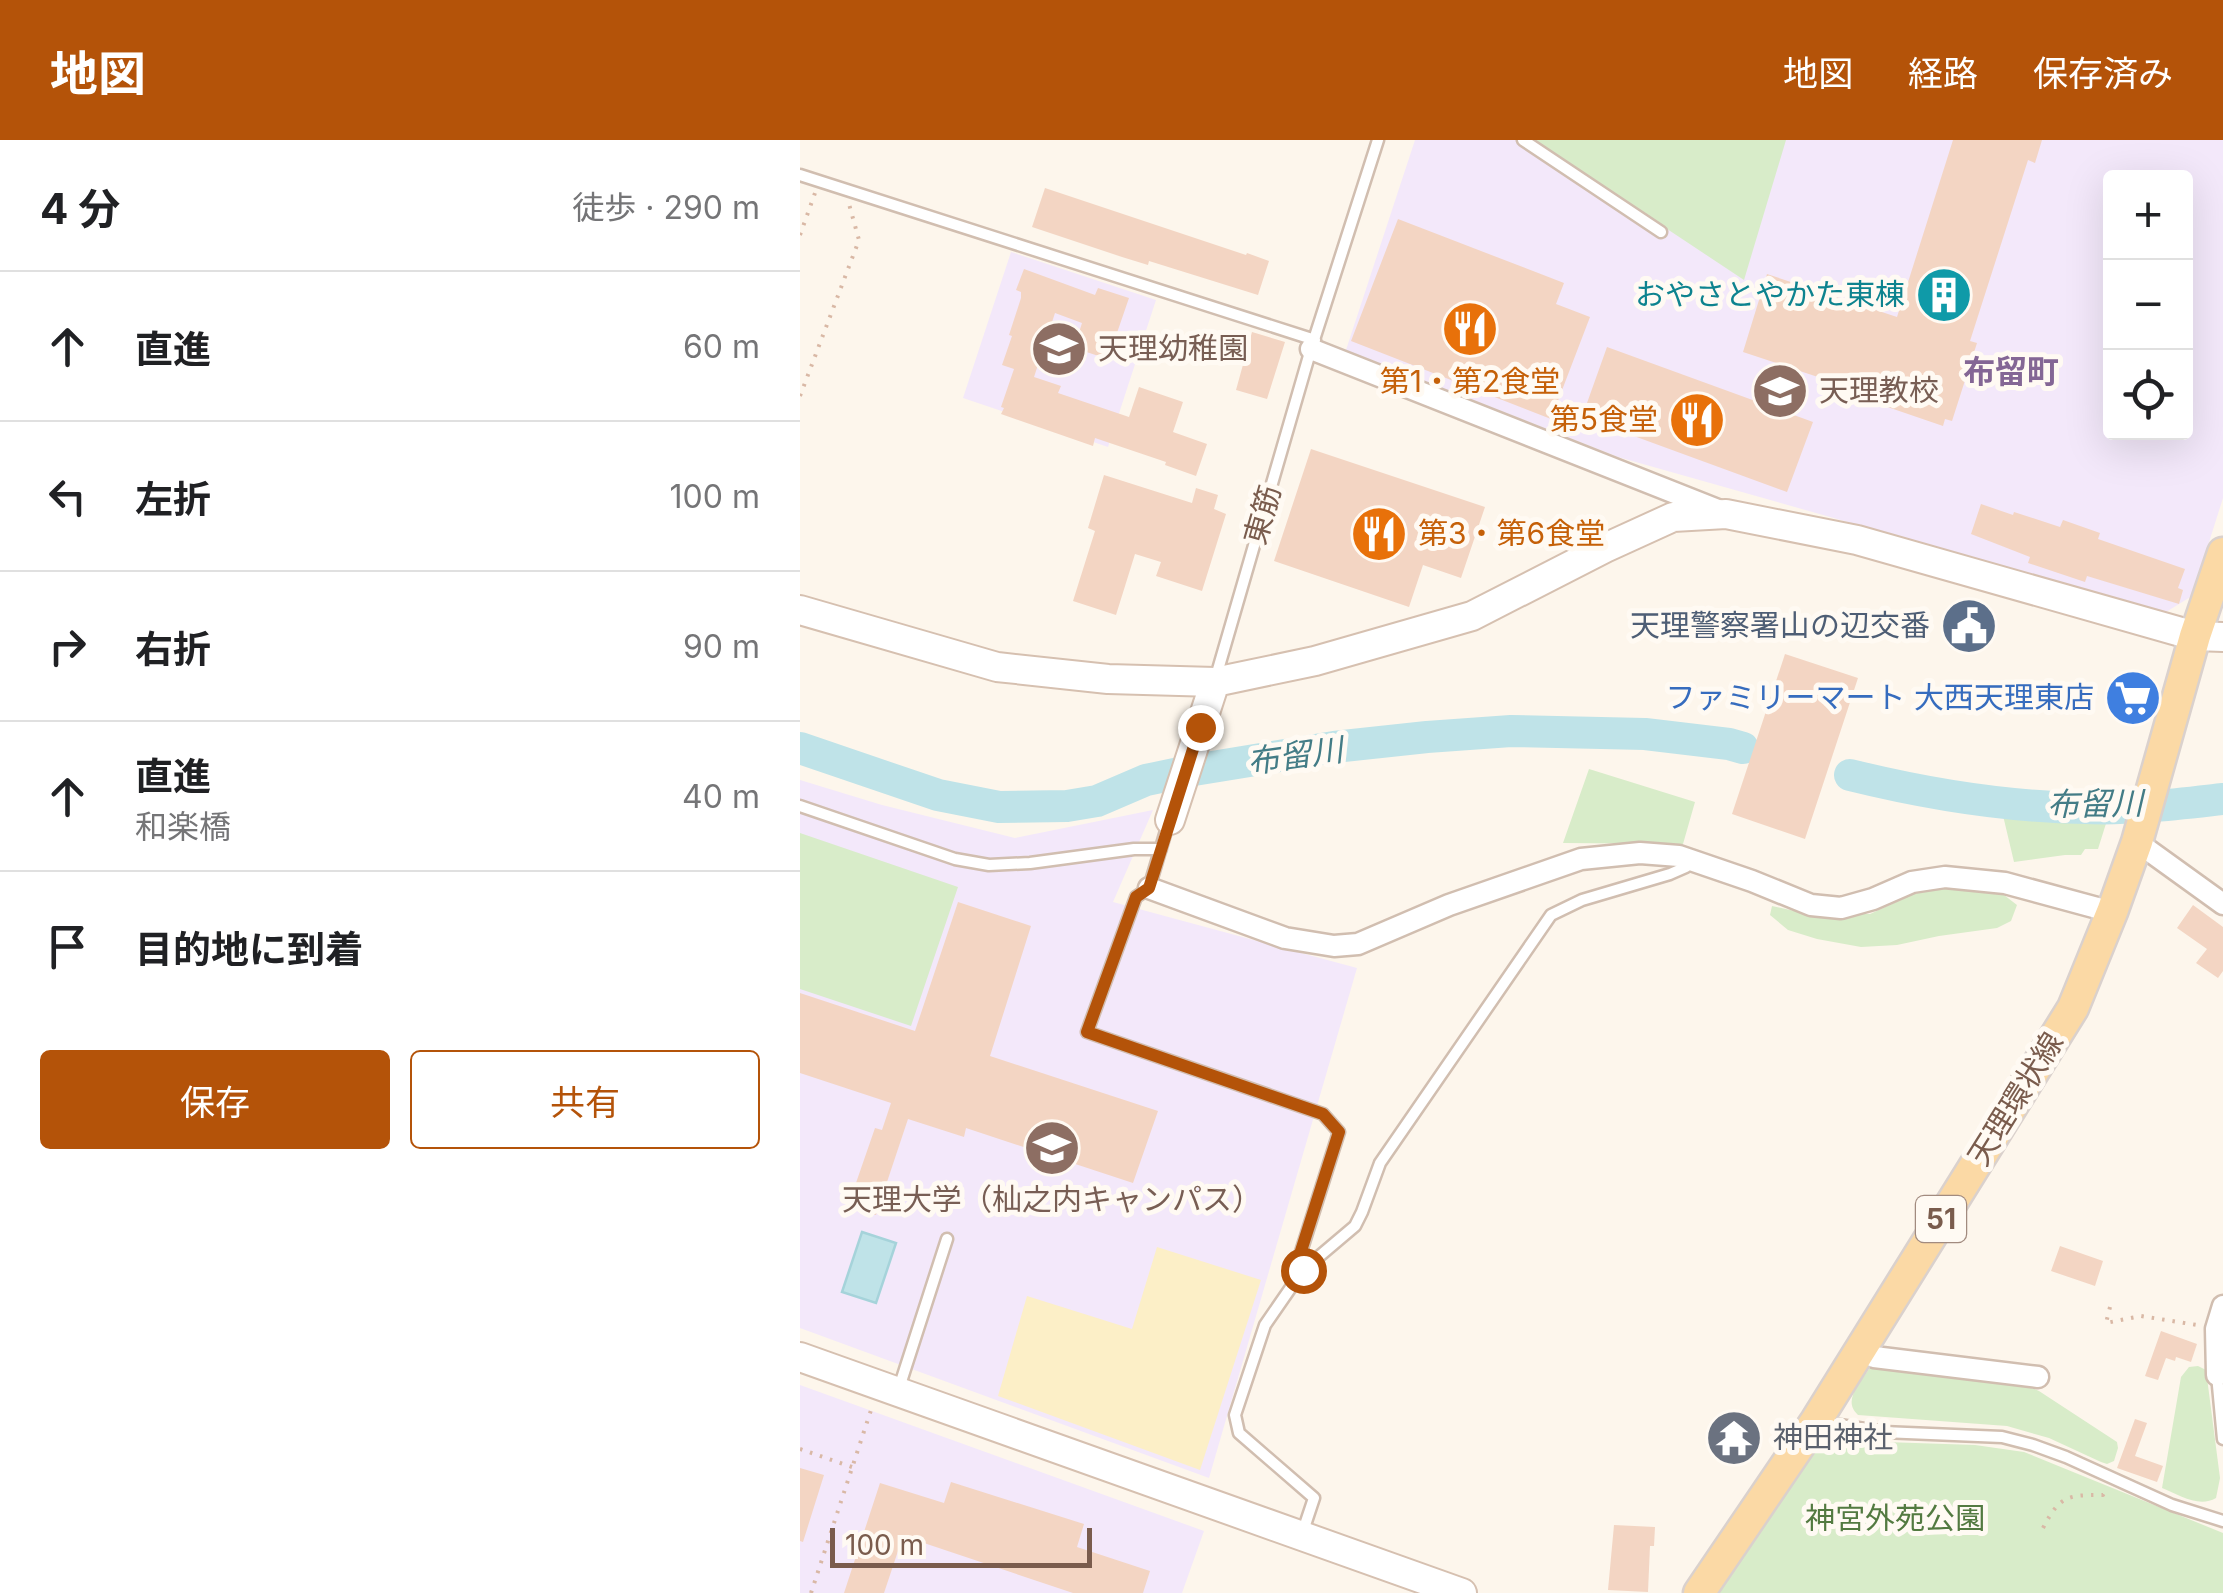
<!DOCTYPE html>
<html lang="ja">
<meta charset="utf-8">
<style>
body{margin:0;font-family:Inter,"Noto Sans JP",sans-serif;background:#f6f6f6;color:#202124}
.controls{position:absolute;right:30px;top:30px;display:grid;overflow:hidden;border-radius:10px;box-shadow:0 10px 40px #0002}
.controls button{width:90px;height:90px;display:grid;place-items:center;padding:0;border:0;border-bottom:2px solid #e0e0e0;background:#fff;color:#202124;font:50px sans-serif}
.scale{position:absolute;left:30px;bottom:25px;width:262px;box-sizing:border-box;padding-left:10px;border:5px solid #7a5c4d;border-top:0;font-size:28px;line-height:35px;white-space:nowrap;color:#7a5c4d;-webkit-text-stroke:8px #fffaf3;paint-order:stroke}
.stop{position:absolute;width:30px;height:30px;margin:-22px;border:8px solid #b45309;border-radius:50%;background:#fff}
.stop.end{background:#b45309;border-color:#fff;box-shadow:0 2px 10px #0008}
.list{margin:0;padding:0;list-style:none}
h2{display:flex;justify-content:space-between;align-items:center;height:130px;margin:0;padding:0 40px;font-size:42px}
h2 small{font-size:32px;font-weight:400;color:#757577}
.list li{display:grid;grid-template-columns:65px 1fr auto;gap:30px;align-items:center;box-sizing:border-box;height:150px;padding:0 40px;border-top:2px solid #e0e0e0}
.list b{display:block;font-size:38px;white-space:nowrap}
.list p{margin:0;font-size:32px;white-space:nowrap;color:#757577}
.list em{font-size:32px;font-style:normal;color:#757577}
.actions{display:flex;gap:20px;padding:30px 40px}
.actions a{flex:1;padding:22px 0;border:2px solid #b45309;border-radius:10px;text-align:center;font-size:35px;color:#b45309}
.actions .main{background:#b45309;color:#fff}
.icon{flex:none;width:55px;height:55px;fill:none;stroke:currentColor;stroke-width:2;stroke-linecap:round;stroke-linejoin:round}
.map{position:relative;flex:none;width:1423px;height:1453px;overflow:hidden}
header{display:flex;align-items:center;gap:60px;box-sizing:border-box;height:140px;padding:0 50px;background:#b45309;color:#fff}
header strong{font-size:48px}
nav{display:flex;gap:55px;margin-inline-start:auto;font-size:35px}
main{display:flex}
aside{flex:1;background:#fff}
.map>svg:first-child{display:block}
.education{fill:#f3e8fa;fill-rule:evenodd}
.green{fill:#d8ecc9}
.sand{fill:#fcefc7}
.water{fill:#bfe3e8;stroke:#a5d3da;stroke-width:2.5}
.lines{fill:none;stroke-linecap:round;stroke-linejoin:round}
.river{stroke:#bfe3e8;stroke-width:32}
.building{fill:#f3d5c3}
.lane-casing{stroke:#d1beb0;stroke-width:15}
.street-casing{stroke:#d1beb0;stroke-width:25}
.secondary-casing{stroke:#d6c0b0;stroke-width:32}
.primary-casing{stroke:#dad1cd;stroke-width:35}
.path{stroke:#d9b8a5;stroke-width:4;stroke-dasharray:2.5 8;stroke-linecap:butt}
.lane{stroke:#fff;stroke-width:10}
.street{stroke:#fff;stroke-width:20}
.secondary{stroke:#fff;stroke-width:28}
.primary{stroke:#fbd9a5;stroke-width:30}
.route{stroke:#b45309;stroke-width:12}
.labels{text-anchor:middle;stroke-width:10;stroke-linejoin:round;paint-order:stroke}
.shield{fill:#fffaf3;stroke:#a28b7f;stroke-width:2.5}
.shield-label{font-size:28px;font-weight:bold;fill:#7a5c4d}
.culture-label{font-size:30px;fill:#0d838f;stroke:#fffaf3;text-anchor:end}
.education-label{font-size:30px;fill:#785e54;stroke:#fffaf3;text-anchor:start}
.food-label{font-size:30px;fill:#c56008;stroke:#fffaf3}
.street-label{font-size:30px;fill:#7a5c4d;stroke:#fffaf3}
.service-label{font-size:30px;fill:#4e5e75;stroke:#fffaf3;text-anchor:end}
.shop-label{font-size:30px;fill:#366cbe;stroke:#fffaf3;text-anchor:end}
.worship-label{font-size:30px;fill:#5b616d;stroke:#fffaf3;text-anchor:start}
.park-label{font-size:30px;fill:#537a41;stroke:#fffaf3}
.neighbourhood-label{font-size:32px;font-weight:bold;fill:#846695;stroke:#fffaf3}
.water-label{font-size:32px;font-style:italic;fill:#437c86;stroke:#fffaf3}
</style>
<header>
<strong>地図</strong>
<nav><a>地図</a><a>経路</a><a>保存済み</a></nav>
</header>
<main>
<aside>
<h2>4 分<small>徒歩 · 290 m</small></h2>
<ul class="list">
<li><svg class="icon" aria-label="ahead" viewBox="0 0 24 24"><path d="M12 20V5M6 11l6-6 6 6"/></svg><div><b>直進</b></div><em>60 m</em></li>
<li><svg class="icon" aria-label="left" viewBox="0 0 24 24"><path d="M17 20v-9H6M10 6l-5 5 5 5"/></svg><div><b>左折</b></div><em>100 m</em></li>
<li><svg class="icon" aria-label="right" viewBox="0 0 24 24"><path d="M7 20v-9h11M14 6l5 5-5 5"/></svg><div><b>右折</b></div><em>90 m</em></li>
<li><svg class="icon" aria-label="ahead" viewBox="0 0 24 24"><path d="M12 20V5M6 11l6-6 6 6"/></svg><div><b>直進</b><p>和楽橋</p></div><em>40 m</em></li>
<li><svg class="icon" aria-label="arrive" viewBox="0 0 24 24"><path d="M6 21V4h12l-3 4 3 4H6"/></svg><div><b>目的地に到着</b></div></li>
</ul>
<div class="actions"><a class="main">保存</a><a>共有</a></div>
</aside>
<div class="map">
<svg width="1423" height="1453" viewBox="0 0 1423 1453">
<rect width="100%" height="100%" fill="#fdf6ec"/>
<path class="education" d="M615,0h808v358l-31,98 -26,16 -548,-155 -272,-107zM1310,38h76v254h-76z
M211,112l145,48 -48,147 -145,-49z
M0,640l82,25 133,33 138,-28 -40,92 244,66 -148,510 -409,-150z
M0,1245l404,146 -22,62h-382z"/>
<path class="green" d="M733,0h253l-42,140z
M789,629l106,33 -12,42 -120,-1z
M1201,667l108,7 -11,35h-13l-4,6h-16l-51,7z
M0,693l158,54 -47,139 -111,-37z
M1147,745l57,10 13,10 -6,16 -14,7 -58,8 -42,9 -36,2 -44,-8 -29,-9 -18,-15 2,-9 36,8h62l44,-20z
M1079,1226l143,18 17,7 78,51 1,6 -4,13 -7,3 -6,-2 -52,-24 -42,-12 -149,-11c-16,-14 2,-32 11,-46z
M1398,1226l8,4 14,108 -4,20c-17,10 -37,-3 -54,-10l19,-111 8,-10z
M1025,1300l150,5 49,7 199,81v60h-510l95,-148z"/>
<path class="sand" d="M357,1107l104,33 -61,190 -202,-74 29,-100 105,33z"/>
<path class="water" d="M62,1092l34,11 -20,60 -34,-11z"/>
<g class="lines">
<path class="river" d="M0,608l138,47 61,12 68,-1 30,-5 49,-21 48,-10 140,-23 93,-10 84,-6 134,3 84,10 14,4
M1050,635c77,19 155,32 235,33 46,2 93,-4 138,-9"/>
</g>
<path class="building" d="M1153,0h89l-7,23 -7,-3 -58,181 7,2 -25,78 -7,-2 -2,7 -73,-25 2,-6 -129,-43 24,-78 130,43z
M245,48l201,67 1,-2 22,8 -11,34 -109,-34 -1,4 -26,-8 -90,-30z
M598,79l166,64 -8,21 34,13 -39,102 -200,-78z
M224,129l71,26 3,-7 31,10 -21,61 -34,-11 8,-25 -27,-10 -21,64 27,9 -3,7 71,24 10,-30 44,15 -10,30 34,12 -11,32 -31,-11 1,-3 -71,-24 -2,8 -92,-32 3,-6 -3,-1 13,-38 -12,-4 10,-29 -3,-1 12,-37v-6l-5,-2z
M452,192l33,10 -18,57 -31,-9z
M807,207l206,75 -26,70 -205,-75z
M511,309l174,58 -24,71 -38,-13 -14,42 -135,-46z
M304,335l88,28 4,-15 22,7 -4,14 12,5 -24,77 -46,-15 5,-14 -26,-8 -19,61 -43,-14 22,-70 -7,-3z
M1181,364l32,11 1,-3 46,15 3,-7 37,13 -2,6 87,30 -7,19 5,2 -4,14 -92,-28 -2,6 -57,-19 2,-6 -59,-23z
M985,514l73,24 -53,161 -73,-25z
M158,762l73,24 -41,130 168,55 -25,72 -167,-55 -2,9 -56,-18 -32,96 -28,-9 27,-78 7,2 9,-27 -91,-30v-80l115,38z
M1393,765l30,22v44l-5,7 -22,-15 11,-14 -30,-21z
M1260,1106l43,15 -8,25 -44,-15z
M1361,1191l36,13 -6,18 -15,-5 -1,4 -9,-3 -8,22 -13,-4z
M1335,1279l12,4 -12,33 28,10 -6,16 -40,-14z
M0,1328l24,7 -21,67 -3,-1z
M151,1342l133,42 -7,23 73,24 -7,22h-70l-170,-57 -19,57h-40l36,-110 64,20z
M814,1385l41,2 -1,19h-4l-2,46 -40,-2z"/>
<g class="lines">
<g class="lane-casing">
<path id="lane" d="M723,0l138,92
M0,35l515,165
M415,540l96,-331 67,-209
M0,666l155,53 34,6 41,-2 104,-14h27
M369,681l-20,67 -13,9 -49,135 236,82 16,18 -39,123 3,15
M1417,1235l6,64
M98,1251l49,-152
M1021,1282l62,10 119,5 31,8 33,12 106,48 51,16
M502,1394l12,-36 -75,-65 -4,-18 30,-90 38,-55 52,-44 7,-14 18,-49 171,-248 31,-15 88,-26 16,-7 3,-7"/>
</g>
<g class="street-casing">
<path id="street" d="M511,209l407,161
M1337,702l86,62
M349,748l136,50 49,8 24,-2 91,-39 132,-46 59,-6 39,3 73,25 59,24 30,3 32,-9 39,-17 33,-5 60,6 107,29
M1059,1210l15,7 164,20
M1417,1235l-1,-46 7,-23"/>
</g>
<g class="secondary-casing">
<path id="secondary" d="M0,470l197,57 111,12 107,3 100,-21 157,-45 133,-68 68,-31 53,-3 131,26 338,96 28,1
M370,680l45,-138
M0,1217l662,236"/>
</g>
<g class="primary-casing">
<path id="primary" d="M899,1453l117,-172 257,-413 39,-96 25,-70 58,-206 28,-83"/>
</g>
<path class="path" d="M0,95l15,-42
M0,256l59,-156 -10,-36
M1310,1167l-4,16 35,-7 56,9
M0,1309l52,18
M1243,1388c17,-33 25,-33 60,-33l4,-7
M11,1453l62,-189"/>
<use href="#lane" class="lane"/>
<use href="#street" class="street"/>
<use href="#secondary" class="secondary"/>
<use href="#primary" class="primary"/>
</g>
<g class="lines">
<path class="route" d="M400,587l-51,161 -13,9 -49,135 236,82 16,18 -39,122 3,16"/>
</g>
<defs>
<g id="building-disc" transform="scale(2.875)"><circle r="9.5" fill="#0f9aa8" stroke="#fffaf3"/><path d="M-4-6H4V6H1V3H-1V6H-4ZM-2.5-4.3h1.7v1.8h-1.7ZM.8-4.3h1.7v1.8H.8ZM-2.5-1h1.7V.8h-1.7ZM.8-1h1.7V.8H.8Z" fill="#fff"/></g>
<g id="restaurant-disc" transform="scale(2.875)"><circle r="9.5" fill="#e8710a" stroke="#fffaf3"/><path d="M-5-6h1v4h1v-4h1v4h1v-4h1v5L-1.5 .5V6h-2V.5L-5-1ZM5-6V6H3V1.5H1.5Q1.5-4 5-6Z" fill="#fff"/></g>
<g id="school-disc" transform="scale(2.875)"><circle r="9.5" fill="#8d6e63" stroke="#fffaf3"/><path d="M0-5L7-2L0 1L-7-2ZM-4 1L0 2.5L4 1V4Q0 6-4 4Z" fill="#fff"/></g>
<g id="civic-disc" transform="scale(2.875)"><circle r="9.5" fill="#5c6f8a" stroke="#fffaf3"/><path d="M-.6-6.5H3V-4.5H.6V-3L4-1V1h2V6H-6V1h2V-1L-.6-3ZM-1.2 2.5V6h2.4V2.5Z" fill="#fff"/></g>
<g id="supermarket-disc" transform="scale(2.875)"><circle r="9.5" fill="#3f7fe0" stroke="#fffaf3"/><path d="M-6-5.5h2.5l.6 2H6L4.5 2H-2.5L-4.4-4H-6ZM-1.5 3.2a1.3 1.3 0 1 0 .1 0ZM3 3.2a1.3 1.3 0 1 0 .1 0Z" fill="#fff"/></g>
<g id="university-disc" transform="scale(2.875)"><circle r="9.5" fill="#8d6e63" stroke="#fffaf3"/><path d="M0-5L7-2L0 1L-7-2ZM-4 1L0 2.5L4 1V4Q0 6-4 4Z" fill="#fff"/></g>
<g id="temple-disc" transform="scale(2.875)"><circle r="9.5" fill="#6b7280" stroke="#fffaf3"/><path d="M0-6L5-2H3V0L6.5 2.5H4V6H1.5V3h-3V6H-4V2.5H-6.5L-3 0V-2H-5Z" fill="#fff"/></g>
</defs>
<g fill-rule="evenodd">
<use href="#building-disc" x="1144" y="155"/>
<use href="#restaurant-disc" x="670" y="189"/>
<use href="#school-disc" x="259" y="209"/>
<use href="#school-disc" x="980" y="251"/>
<use href="#restaurant-disc" x="897" y="280"/>
<use href="#restaurant-disc" x="579" y="394"/>
<use href="#civic-disc" x="1169" y="486"/>
<use href="#supermarket-disc" x="1333" y="558"/>
<use href="#university-disc" x="252" y="1008"/>
<use href="#temple-disc" x="934" y="1298"/>
</g>
<g class="labels">
<rect class="shield" x="1116" y="1056" width="50" height="46" rx="8"/>
<g class="shield-label">
<text x="1141" y="1089">51</text>
</g>
<g class="culture-label">
<text x="1105" y="165">おやさとやかた東棟</text>
</g>
<g class="education-label">
<text x="298" y="219">天理幼稚園</text>
<text x="1019" y="261">天理教校</text>
<text x="252" y="1070" text-anchor="middle">天理大学（杣之内キャンパス）</text>
</g>
<g class="food-label">
<text x="670" y="252">第1・第2食堂</text>
<text x="858" y="290" text-anchor="end">第5食堂</text>
<text x="618" y="404" text-anchor="start">第3・第6食堂</text>
</g>
<g class="street-label">
<text transform="translate(463 375) rotate(-74)" y="10">東筋</text>
<text transform="translate(1216 959) rotate(-58)" y="10">天理環状線</text>
</g>
<g class="service-label">
<text x="1130" y="496">天理警察署山の辺交番</text>
</g>
<g class="shop-label">
<text x="1294" y="568">ファミリーマート 大西天理東店</text>
</g>
<g class="worship-label">
<text x="973" y="1308">神田神社</text>
</g>
<g class="park-label">
<text x="1095" y="1389">神宮外苑公園</text>
</g>
<g class="neighbourhood-label">
<text x="1211" y="243">布留町</text>
</g>
<g class="water-label">
<text transform="translate(495 616) rotate(-8)" y="11">布留川</text>
<text transform="translate(1295 664) rotate(-1)" y="11">布留川</text>
</g>
</g>
</svg>
<div class="controls">
<button>+</button>
<button>−</button>
<button><svg class="icon" aria-label="locate" viewBox="0 0 24 24"><circle cx="12" cy="12" r="6"/><path d="M12 2v4M12 18v4M2 12h4M18 12h4"/></svg></button>
</div>
<div class="scale">100 m</div>
<div class="stop" style="left:503px;top:1130px"></div>
<div class="stop end" style="left:400px;top:587px"></div>
</div>
</main>
